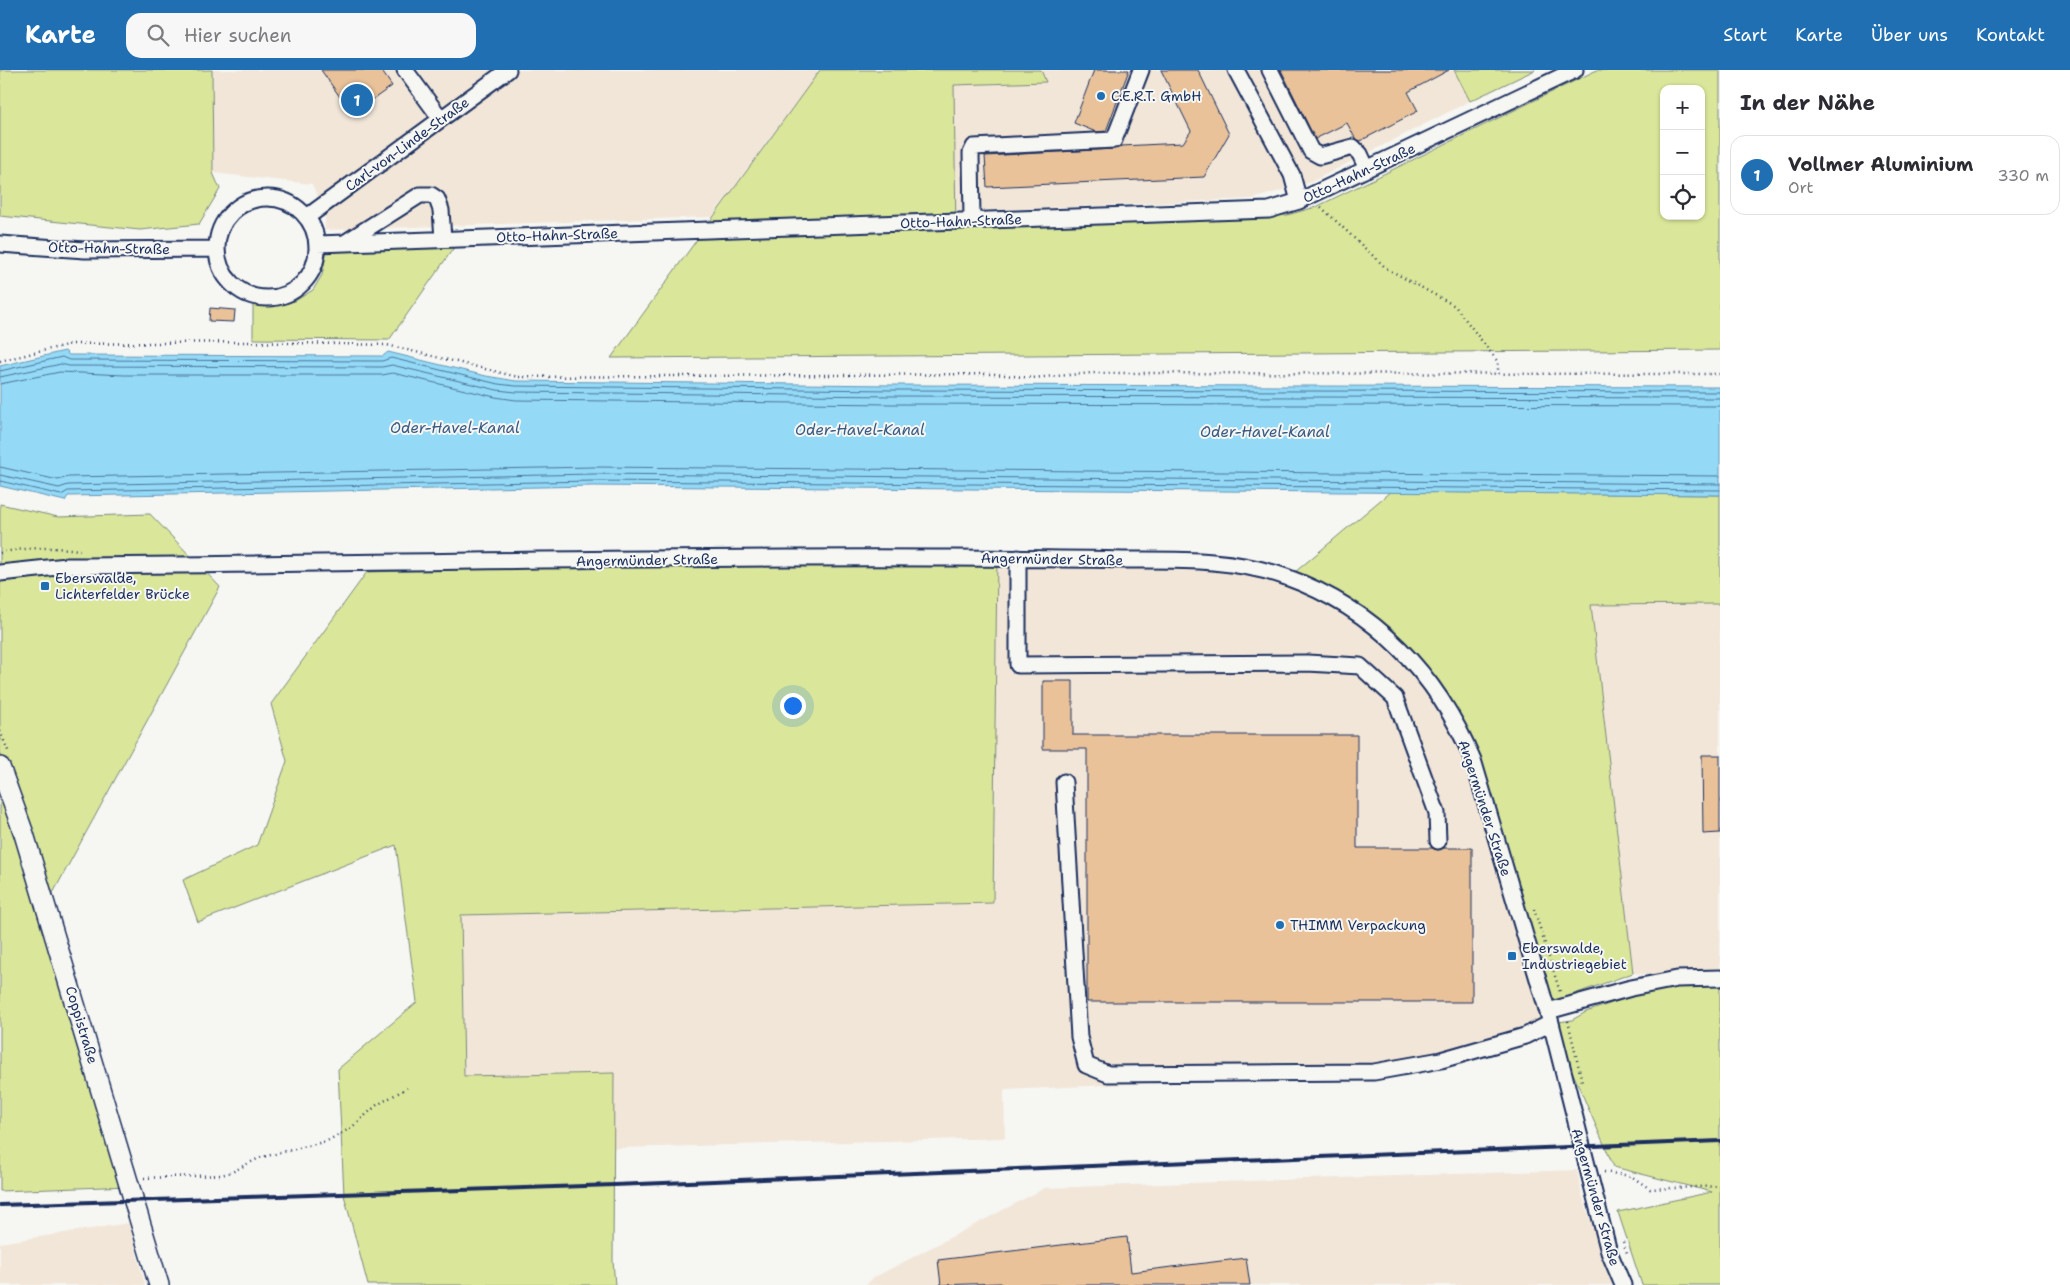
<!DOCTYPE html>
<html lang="de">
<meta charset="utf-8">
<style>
body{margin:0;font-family:"Shantell Sans",sans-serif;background:#f7f7f7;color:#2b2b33}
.controls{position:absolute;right:15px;top:15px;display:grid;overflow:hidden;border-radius:10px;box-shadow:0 1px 4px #0004}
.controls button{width:45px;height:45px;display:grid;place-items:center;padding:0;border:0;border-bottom:1px solid #e1e1e2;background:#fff;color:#2b2b33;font:25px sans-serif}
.you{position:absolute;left:792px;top:635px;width:18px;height:18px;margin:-12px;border:4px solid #fff;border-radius:50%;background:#1a73e8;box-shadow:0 0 0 8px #1a73e833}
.badge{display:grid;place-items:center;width:32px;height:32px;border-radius:50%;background:#1f6fb2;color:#fff;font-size:16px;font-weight:700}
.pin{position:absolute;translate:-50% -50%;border:2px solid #fff;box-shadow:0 1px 5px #0006}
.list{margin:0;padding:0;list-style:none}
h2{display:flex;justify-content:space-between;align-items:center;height:65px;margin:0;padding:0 20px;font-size:21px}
h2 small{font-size:16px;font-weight:400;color:#7c7c81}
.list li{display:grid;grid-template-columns:32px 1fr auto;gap:15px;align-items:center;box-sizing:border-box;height:80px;margin:0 10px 10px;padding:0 10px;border:1px solid #e1e1e2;border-radius:15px}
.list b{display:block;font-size:19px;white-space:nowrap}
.list p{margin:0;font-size:16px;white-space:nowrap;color:#7c7c81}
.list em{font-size:16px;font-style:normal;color:#7c7c81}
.icon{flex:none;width:28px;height:28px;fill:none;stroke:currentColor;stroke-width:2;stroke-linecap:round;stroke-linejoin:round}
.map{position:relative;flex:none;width:1720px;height:1215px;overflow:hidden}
header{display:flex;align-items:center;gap:30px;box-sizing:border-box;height:70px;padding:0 25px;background:#1f6fb2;color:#fff}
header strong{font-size:24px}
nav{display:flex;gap:28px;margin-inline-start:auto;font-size:18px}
.search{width:350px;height:45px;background:#f7f7f7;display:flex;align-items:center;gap:12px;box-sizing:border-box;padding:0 18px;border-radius:15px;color:#7c7c81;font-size:19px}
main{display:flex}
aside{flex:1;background:#fff}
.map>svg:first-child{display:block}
.built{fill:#f2e6d8}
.green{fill:#dae699;stroke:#7a8a7c;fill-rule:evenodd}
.water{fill:#94daf6;stroke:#6496b9}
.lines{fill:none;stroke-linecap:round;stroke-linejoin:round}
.shore{stroke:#4b739b;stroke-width:1}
.building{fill:#e9c29a;stroke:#1b2f5e}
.minor-casing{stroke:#1b2f5e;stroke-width:19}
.major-casing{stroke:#1b2f5e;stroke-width:22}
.path{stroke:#1b2f5e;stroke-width:2.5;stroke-dasharray:1 4;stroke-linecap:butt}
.minor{stroke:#f6f6f2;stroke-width:15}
.major{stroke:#f6f6f2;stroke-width:19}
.rail{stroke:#1b2f5e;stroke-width:4}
.poi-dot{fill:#1f6fb2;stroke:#f6f6f2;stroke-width:2}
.labels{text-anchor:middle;stroke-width:4;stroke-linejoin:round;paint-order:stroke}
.poi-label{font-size:14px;fill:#1b2f5e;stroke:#f6f6f2;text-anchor:start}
.street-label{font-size:14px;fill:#1b2f5e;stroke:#f6f6f2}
.water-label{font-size:15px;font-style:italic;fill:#395a84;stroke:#f6f6f2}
</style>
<header>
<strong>Karte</strong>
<div class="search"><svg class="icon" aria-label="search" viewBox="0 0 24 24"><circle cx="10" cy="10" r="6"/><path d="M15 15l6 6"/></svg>Hier suchen</div>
<nav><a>Start</a><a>Karte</a><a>Über uns</a><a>Kontakt</a></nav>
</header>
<main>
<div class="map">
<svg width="1720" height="1215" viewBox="0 0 1720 1215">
<rect width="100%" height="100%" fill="#f6f6f2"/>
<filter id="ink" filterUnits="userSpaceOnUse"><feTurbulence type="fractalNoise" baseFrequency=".02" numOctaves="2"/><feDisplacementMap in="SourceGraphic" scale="10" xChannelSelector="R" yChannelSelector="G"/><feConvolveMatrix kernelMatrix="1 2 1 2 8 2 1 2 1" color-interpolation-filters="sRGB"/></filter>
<g filter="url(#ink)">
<path class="built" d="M212,0h608l-108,147 -387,13v-18l-13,-28 -99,-11z
M1041,0h413l16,31 -159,81 -59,17 -297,13 -1,-127 92,-3z
M997,488l145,2 146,18 108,66 77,116 78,263 -177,49 -370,18 1,48 -391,10v-75l-150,3 -3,-162 532,-11z
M1720,534v373l-43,2 -44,-6 -42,-368z
M1577,1100l5,25 31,90h-747l7,-7 172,-90z
M129,1153l16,62h-145v-42z"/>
<path class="green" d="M0,0h212l1,103 7,16 -21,35 -59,6 -140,-14z
M820,0h221l5,12 -92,3 2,145 331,-15 29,-8 281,-137h123v280l-1109,8zM1664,19h37v127h-37z
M1454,0h81l-65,31z
M455,176l-66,94 -136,-1v-38l15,6 27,-6 18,-11 9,-15 5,-25z
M1390,422l330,3v109l-129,1 42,368 -64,23 -17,27 20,-3 14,-8 52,-18 82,-17v308h-78l-24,-73 94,-20 -98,-25 -63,-144 -78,-263 -77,-116 -108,-66z
M0,434l58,13 92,-3 70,73 -174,319 83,280 -129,5z
M920,488h77l-4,345 -532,12 3,161 150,-3 -1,188 2,24h-247l-24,-90 -6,-126 79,-67 -21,-157 -198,77 -15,-42 74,-35 30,-84 -16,-57 96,-132z"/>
<path class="water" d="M65,281l4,4 314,1 5,-4 98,24 30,5 376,4 828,2v108l-1127,-9 -525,10 -3,5 -65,-15v-120z"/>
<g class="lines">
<path class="shore" d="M0,301l62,-14 7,3 313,1 9,-3 107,26 18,2 376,4 828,2
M0,307l61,-13 8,2 313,1 10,-2 105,25 19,2 376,4 828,2
M0,314l60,-12 64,3h258l11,-2 102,24 21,3 376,4 828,2
M0,397l58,13 10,-3 525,-10 1127,9
M0,405l59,13 9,-3 525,-11 1127,10
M0,411l61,14 7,-4 525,-10 1127,9"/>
</g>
<path class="building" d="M321,0h60l11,16 -40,28z
M1094,0h35l-23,61 -10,1 -22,-9z
M1161,0h37l31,64 -25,43 -217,10 -2,-31 129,-7 7,-3 62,-3 8,-12z
M1281,0h168l-41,22 10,19 -58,30 -5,-3 -8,-15 -32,16z
M210,238l25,2 -1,12 -25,-1z
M1043,611h30v54h284v113h75l6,2 6,-2h28v154h-385v-253h-44z
M1702,685h18v78l-17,1z
M1127,1167l4,35 115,-14 4,27h-249v-2l-60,2 -3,-25z"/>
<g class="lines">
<g class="minor-casing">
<path id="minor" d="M405,0l36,49
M1236,0l56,105 7,26
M1270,0l41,81 9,5 33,-9 7,7 7,15
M217 178a50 50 0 1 1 100 0a50 50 0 1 1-100 0Z
M307,147l201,-147
M972,150l-1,-67 3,-6 140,-7 27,-70
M346,172l74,-47h11l6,4 4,11 2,29
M0,174l85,6 132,-1
M317,174l952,-34 30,-9 276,-131
M1018,488v107l289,-2 53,3 35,32 42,115 1,28
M0,503l67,-7c295,-2 590,-10 884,-8 58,0 115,1 172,2 56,0 110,-2 163,17 89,32 151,97 187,183l78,263 58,229 14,33
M1064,712l15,255 7,28 22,9 266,-2 67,-12 84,-24 26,-13
M1548,941l83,-23 46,-9 43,-1"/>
</g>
<g class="major-casing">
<path id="major" d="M0,697l24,67 135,451"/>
</g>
<path class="path" d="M1321,137l65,61 69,38 43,56v12
M0,291l71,-17 172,-2 144,3 131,32 477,-3 37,4 61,-5 627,1
M0,483c25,-6 54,-6 80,-3
M0,661l9,22
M1534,839l26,83
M1568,951l14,61
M1604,1102l27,4 19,13 70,-3
M144,1108l77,-3 11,-3 27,-14 68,-17 24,-13 26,-23 30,-17
M1623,1172l4,11"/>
<use href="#minor" class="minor"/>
<use href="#major" class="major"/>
<path class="rail" d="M0,1135l614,-20 1106,-44"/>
</g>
</g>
<g class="poi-dot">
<circle cx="1101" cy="26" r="5"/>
<rect x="40" y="511" width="10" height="10" rx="2.5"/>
<circle cx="1280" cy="855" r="5"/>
<rect x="1507" y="881" width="10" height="10" rx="2.5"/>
</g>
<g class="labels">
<g class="poi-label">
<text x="1111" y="31">C.E.R.T. GmbH</text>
<text x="55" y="513">Eberswalde,<tspan x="55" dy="16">Lichterfelder Brücke</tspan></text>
<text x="1290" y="860">THIMM Verpackung</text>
<text x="1522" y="883">Eberswalde,<tspan x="1522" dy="16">Industriegebiet</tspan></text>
</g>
<g class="street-label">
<text transform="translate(407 74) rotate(-36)" y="5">Carl-von-Linde-Straße</text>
<text transform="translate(1359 103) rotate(-25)" y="5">Otto-Hahn-Straße</text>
<text transform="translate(961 151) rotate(-2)" y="5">Otto-Hahn-Straße</text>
<text transform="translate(557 165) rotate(-2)" y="5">Otto-Hahn-Straße</text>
<text transform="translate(109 178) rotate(1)" y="5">Otto-Hahn-Straße</text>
<text transform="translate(1052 489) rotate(1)" y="5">Angermünder Straße</text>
<text transform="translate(647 490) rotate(-1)" y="5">Angermünder Straße</text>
<text transform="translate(1485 738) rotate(72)" y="5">Angermünder Straße</text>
<text transform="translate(82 955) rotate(73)" y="5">Coppistraße</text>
<text transform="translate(1596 1127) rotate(74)" y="5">Angermünder Straße</text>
</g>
<g class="water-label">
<text x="455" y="363">Oder-Havel-Kanal</text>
<text x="860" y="365">Oder-Havel-Kanal</text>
<text x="1265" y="367">Oder-Havel-Kanal</text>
</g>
</g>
</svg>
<div class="controls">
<button>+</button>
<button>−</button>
<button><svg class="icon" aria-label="locate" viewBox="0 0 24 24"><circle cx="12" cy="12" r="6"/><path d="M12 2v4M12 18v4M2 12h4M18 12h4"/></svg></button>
</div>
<div class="you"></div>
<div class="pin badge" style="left:357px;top:30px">1</div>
</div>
<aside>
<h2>In der Nähe<small></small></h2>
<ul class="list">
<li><span class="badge">1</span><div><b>Vollmer Aluminium</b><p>Ort</p></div><em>330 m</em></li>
</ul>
</aside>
</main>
